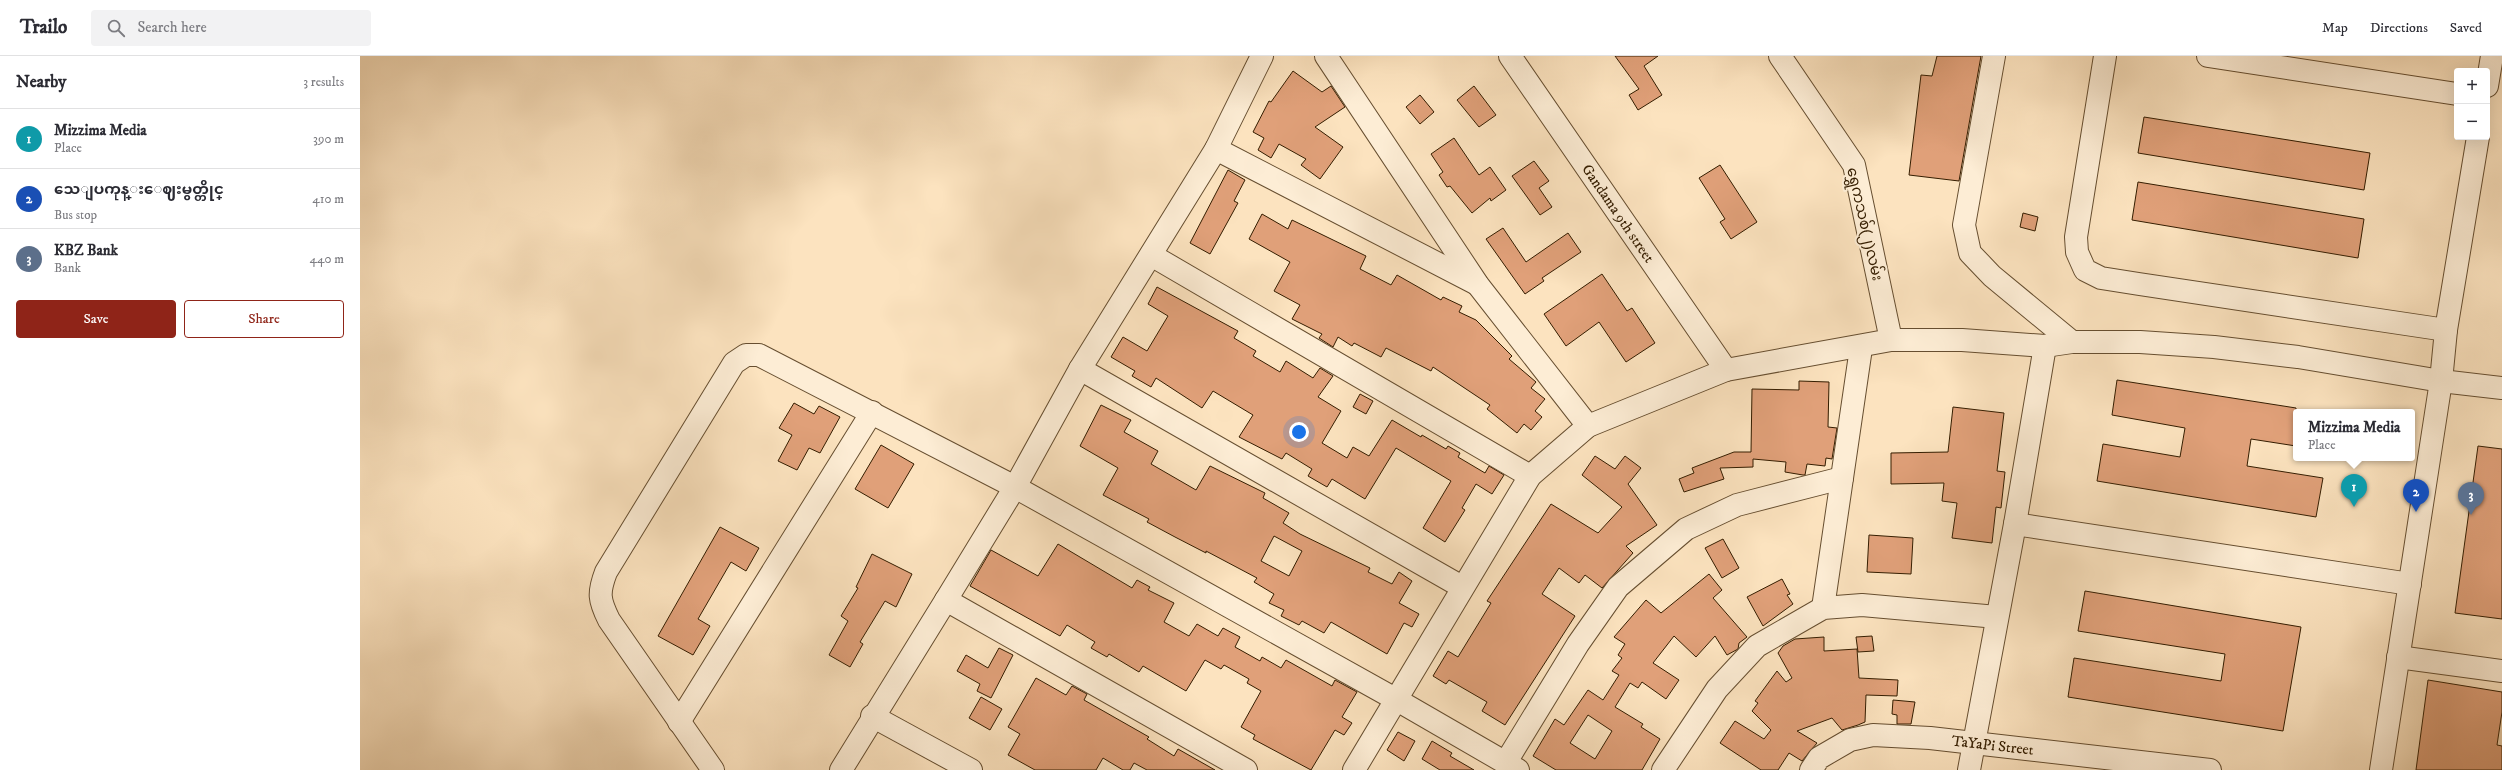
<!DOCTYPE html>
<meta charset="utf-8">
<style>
body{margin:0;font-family:"IM FELL DW Pica","Noto Sans Myanmar",serif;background:#f2f2f3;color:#2b2b33}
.controls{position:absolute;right:12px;top:12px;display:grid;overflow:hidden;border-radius:4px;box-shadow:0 4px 16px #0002}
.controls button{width:36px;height:36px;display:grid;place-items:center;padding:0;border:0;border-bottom:1px solid #e1e1e2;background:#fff;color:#2b2b33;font:20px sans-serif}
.you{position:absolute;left:939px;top:376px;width:14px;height:14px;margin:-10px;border:3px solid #fff;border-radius:50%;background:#1a73e8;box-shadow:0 0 0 6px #1a73e833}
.badge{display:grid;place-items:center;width:26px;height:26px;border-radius:50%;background:#8f2418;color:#fff;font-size:13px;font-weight:700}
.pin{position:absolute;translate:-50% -33px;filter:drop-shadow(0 1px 2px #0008)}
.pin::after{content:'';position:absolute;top:21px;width:14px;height:12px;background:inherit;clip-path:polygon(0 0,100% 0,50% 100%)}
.popup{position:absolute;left:1933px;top:353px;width:122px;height:52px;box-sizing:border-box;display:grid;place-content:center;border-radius:4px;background:#fff;filter:drop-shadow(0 1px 3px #0005);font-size:13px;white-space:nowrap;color:#7c7c81}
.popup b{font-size:15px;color:#2b2b33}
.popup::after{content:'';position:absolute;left:50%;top:100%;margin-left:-8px;border:8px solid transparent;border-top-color:#fff}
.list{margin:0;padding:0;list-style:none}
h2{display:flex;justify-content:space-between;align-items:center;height:52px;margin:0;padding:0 16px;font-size:17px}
h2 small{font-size:13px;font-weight:400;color:#7c7c81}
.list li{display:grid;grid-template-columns:26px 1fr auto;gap:12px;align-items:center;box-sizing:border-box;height:60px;padding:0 16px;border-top:1px solid #e1e1e2}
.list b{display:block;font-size:15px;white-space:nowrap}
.list p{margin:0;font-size:13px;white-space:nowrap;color:#7c7c81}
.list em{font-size:13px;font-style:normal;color:#7c7c81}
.actions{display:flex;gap:8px;padding:12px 16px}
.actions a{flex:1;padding:9px 0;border:1px solid #8f2418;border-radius:4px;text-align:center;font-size:14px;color:#8f2418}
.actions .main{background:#8f2418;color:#fff}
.icon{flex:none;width:22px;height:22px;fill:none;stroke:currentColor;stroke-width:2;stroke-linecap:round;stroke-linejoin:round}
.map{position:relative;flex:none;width:2142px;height:714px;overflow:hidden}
header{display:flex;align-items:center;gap:24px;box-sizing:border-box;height:56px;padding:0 20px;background:#fff;border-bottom:1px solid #e1e1e2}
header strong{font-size:19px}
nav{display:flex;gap:22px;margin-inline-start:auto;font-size:14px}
.search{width:280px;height:36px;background:#f2f2f3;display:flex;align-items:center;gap:10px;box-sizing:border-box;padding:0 14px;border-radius:4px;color:#7c7c81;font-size:15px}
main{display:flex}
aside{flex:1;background:#fff}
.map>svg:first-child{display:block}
.building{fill:#e0a079;stroke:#341d00;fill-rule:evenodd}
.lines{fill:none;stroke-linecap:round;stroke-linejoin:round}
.minor-casing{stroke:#664e30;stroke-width:24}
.minor{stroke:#fdedd5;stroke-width:22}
.labels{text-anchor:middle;stroke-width:4;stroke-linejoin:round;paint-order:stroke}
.street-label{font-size:15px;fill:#341d00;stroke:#fdedd5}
</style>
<header>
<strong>Trailo</strong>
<div class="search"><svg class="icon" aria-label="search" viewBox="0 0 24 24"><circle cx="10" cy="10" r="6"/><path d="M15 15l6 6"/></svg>Search here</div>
<nav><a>Map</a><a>Directions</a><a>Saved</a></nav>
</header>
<main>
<aside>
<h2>Nearby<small>3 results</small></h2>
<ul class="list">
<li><span class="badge" style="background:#0f9aa8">1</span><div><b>Mizzima Media</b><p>Place</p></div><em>390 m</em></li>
<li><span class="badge" style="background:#1a4fb4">2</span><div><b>သေျပကုန္းေဈးမွတ္တိုင္</b><p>Bus stop</p></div><em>410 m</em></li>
<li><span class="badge" style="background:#5c6f8a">3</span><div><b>KBZ Bank</b><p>Bank</p></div><em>440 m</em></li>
</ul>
<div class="actions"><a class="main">Save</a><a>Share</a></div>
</aside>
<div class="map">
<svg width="2142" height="714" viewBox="0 0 2142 714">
<rect width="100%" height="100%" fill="#fce3bf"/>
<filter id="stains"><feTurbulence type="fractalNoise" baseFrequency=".005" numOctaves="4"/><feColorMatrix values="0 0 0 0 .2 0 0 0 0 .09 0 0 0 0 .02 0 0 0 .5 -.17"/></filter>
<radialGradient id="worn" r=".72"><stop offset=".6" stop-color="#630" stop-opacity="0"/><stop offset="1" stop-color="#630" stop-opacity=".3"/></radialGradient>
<path class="building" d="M1255,0h43l-14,10 18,29 -24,15 -9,-15 10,-6z
M1577,0h44l-22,125 -50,-6 12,-100 11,1z
M933,15l29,21 9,-6 14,21 -30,20 28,20 -23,32 -19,-14 5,-6 -27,-15 -8,14 -13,-8 6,-12 -11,-6 16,-31 2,1z
M1114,30l22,29 -17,12 -22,-27z
M1060,39l14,17 -14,12 -14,-17z
M1784,61l226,36 -6,37 -226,-37z
M1094,82l25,37 11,-8 16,23 -15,11 -1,-3 -18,15 -22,-27 -3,1 -8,-12 4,-3 -12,-18z
M1174,105l15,20 -10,7 13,19 -12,8 -28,-39z
M1360,109l37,57 -26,17 -11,-17 5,-3 -26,-41z
M868,114l17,10 -11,21 4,2 -28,51 -20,-11z
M1778,126l226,37 -6,39 -226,-38z
M1663,157l15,4 -3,14 -15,-4z
M902,158l26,15 4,-9 74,36 -6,13 31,16 6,-10 44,25 2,-3 19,9 -3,6 17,8 36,36 -3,3 27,23 -5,6 14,11 -10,12 7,6 -11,13 -7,-6 -7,9 -30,-24 3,-4 -57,-38 -2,4 -45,-23 -5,9 -27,-14 -2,3 -14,-9 -5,10 -14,-9 3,-4 -30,-15 8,-14 -26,-14 16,-29 -41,-23z
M1143,172l23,34 42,-29 13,19 -39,26 2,3 -19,13 -39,-55z
M1242,218l25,37 5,-3 23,35 -29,19 -27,-40 -33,24 -22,-32z
M797,231l81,44 -4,7 22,13 -3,5 27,16 6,-11 27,17 7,-10 13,8 -15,21 23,14 -19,32 25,15 6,-11 16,9 23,-36 29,17 1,-2 24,14 2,-3 12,7 -2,4 27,16 4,-7 15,9 -12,19 -16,-10 -14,24 3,2 -20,32 -22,-14 28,-47 -55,-33 -31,51 -33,-20 -5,8 -19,-11 4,-7 -26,-16 -4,6 -43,-22 14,-22 -40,-24 -11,17 -46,-30 -5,9 -19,-11 3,-5 -24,-14 12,-20 24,14 21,-35 -20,-12z
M1757,324l179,28v38l-45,-7 -4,27 76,12 -7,39 -219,-36 6,-37 77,13 5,-29 -73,-13z
M1439,325l30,1 -1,45 9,1 -5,31 -6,-1 -1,8 -18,-2 -2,11h-2l-18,-3 1,-10 -33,-3v8l-33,1 4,11 -40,13 -5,-13 15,-6 -2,-5 42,-16h17l1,-63 47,1z
M1000,338l13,7 -7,13 -13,-7z
M434,347l20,11 5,-8 21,11 -20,36 -11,-5 -12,22 -19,-9 14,-26 -13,-7z
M741,349l30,15 -7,12 34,19 -7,13 45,26 14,-24 55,27 -2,5 26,15 -6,10 17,11 70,34 -2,4 24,12 7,-12 13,9 -13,22 20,11 -7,13 -8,-4 -17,31 -56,-32 -7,11 -22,-12 -3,4 -18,-9 3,-6 -15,-7 5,-9 -20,-12 3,-4 -51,-27v2l-31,-16 -28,-15 2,-3 -46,-24 15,-27 -38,-22zM914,480l28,15 -13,25 -28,-15z
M1593,351l51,6 -7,58 8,1 -4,36 -5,-1 -4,36 -40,-5 5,-35 -15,-2 2,-18 -53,1v-31l57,-1z
M521,389l33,19 -26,44 -33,-19z
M2118,390l24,3v170l-47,-6z
M1235,400l20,13 10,-13 16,12 -13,16 29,41 -31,21 7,7 -31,35 -17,-13 -6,8 -20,-15 -17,26 33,22 -70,109 -23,-14 5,-9 -38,-22 -3,4 -13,-8 15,-25 10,6 33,-54 -4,-2 64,-97 47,29 24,-26 -40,-32z
M360,471l39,21 -13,23 -15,-9 -33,57 12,7 -17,29 -35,-19z
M1509,479l44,3 -2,36 -44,-2z
M1363,483l16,29 -17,10 -17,-30z
M698,488l74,44 5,-8 13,7 -2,3 26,13 -10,19 25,14 8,-12 21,12 5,-8 17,9 -5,10 25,14 2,-4 19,11 5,-8 46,26 3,-6 22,12 -15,25 10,6 -8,12 -9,-5 -24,40 -58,-31 2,-4 -14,-8 20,-36 -14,-8 2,-4 -25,-14 -3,4 -16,-9 -19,31 -43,-25 -4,6 -30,-18 -2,3 -16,-9 4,-6 -28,-17 -7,11 -90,-50 21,-36 47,26z
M512,498l40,20 -16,33 -11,-6 -25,41 3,2 -13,23 -21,-12 19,-34 -7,-5 17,-28 -2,-1z
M1349,518l13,16 -9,8 34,39 -8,6 -1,6 -11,6 -12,-19 -19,21 -22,-21 -21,27 26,17 -13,19 -24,-17 -4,6 -8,-5 -15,24 28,17 -2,3 19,12 -18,31h-86l-23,-14 22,-37 9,6 24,-35 15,10 16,-25 -7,-4 10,-13 -4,-3 7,-11 -11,-7 32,-37 15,13zM1228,659l24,16 -17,28 -25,-16z
M1422,523l8,15 -3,1 6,9 -30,22 -16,-29z
M1725,535l216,36 -18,104 -215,-34 6,-39 147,23 4,-27 -147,-23z
M1512,580l2,15 -16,1 -2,-15z
M1464,581v14l33,-2 2,29 39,2 -1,16 -31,-1 -1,27 -7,3 -16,5 -10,-12 -35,13 20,12 -15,18 -13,-8 -11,17h-17l-41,-27 15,-22 29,18 7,-9 -19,-19 6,-8 -3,-2 22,-30 9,11 6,-4 -14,-25 5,-7 12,-7z
M639,592l14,7 -22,43 -14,-7 3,-7 -23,-13 9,-16 22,13z
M676,622l30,17 6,-9 15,8 -3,6 65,37 -2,2 27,17 4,-7 37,21h-68l-13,-7 -4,7h-7l-20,-12 -7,12h-61l-27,-15 12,-21 -12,-7z
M2068,624l74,12v20l-5,33 5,1v24h-86z
M621,641l21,12 -12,21 -21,-12z
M1533,644l22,2 -4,22h-14v-9l-5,-1z
M1038,676l17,9 -11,20 -17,-11z
M1072,685l20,12 -2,3 24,14h-34l-18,-11z"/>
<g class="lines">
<g class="minor-casing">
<g id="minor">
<path d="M966,0l152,229 110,141"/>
<path id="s1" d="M1150,0l216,314"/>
<path d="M1420,0l74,109 37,175"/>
<path d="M1634,0l-30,169 6,28 22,23 80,66"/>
<path d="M1745,0l-29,181 1,15 8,18 16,8 38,6 307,46"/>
<path d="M1848,0l249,38"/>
<path d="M2127,30l5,-30"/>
<path d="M856,93l261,135"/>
<path d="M791,199l379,221"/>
<path d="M720,313l382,218"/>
<path d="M1655,468l395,60"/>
<path d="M586,544l300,170"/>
<path d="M1463,552l38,-260"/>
<path d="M2038,601l104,14"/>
<path d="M512,660l99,54"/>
<path d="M319,666l193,-310"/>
<path d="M1146,706l72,-118 40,-57 68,-58 51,-24 105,-27"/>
<path d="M353,714l-104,-150c-10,-20 -11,-27 -3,-48l128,-209 12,-8h13l256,132 382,213 121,70"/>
<path d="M481,714l105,-170 69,-113 65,-118 136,-220 46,-93"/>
<path d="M994,714l176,-294 58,-50 138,-56 165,-30h71l83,6 27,-4h68l74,5 84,10 143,24 61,7"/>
<path d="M1303,714l54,-81 40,-43 66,-38 39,-3 135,12"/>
<path id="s2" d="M1451,714l8,-12 31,-18 23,-5 57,3 280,32"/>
<path d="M1609,714l46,-246 30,-178"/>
<path d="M2021,714l60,-389 5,-51 32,-193"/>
</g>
</g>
<use href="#minor" class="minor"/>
</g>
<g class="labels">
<g class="street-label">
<text dy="5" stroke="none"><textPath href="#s1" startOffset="191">Gandama 9th street</textPath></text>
<text transform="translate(1505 168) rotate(77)" y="5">ရွှေကသစ်(၂)လမ်း</text>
<text dy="5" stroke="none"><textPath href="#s2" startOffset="194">TaYaPi Street</textPath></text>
</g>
</g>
<rect width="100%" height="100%" filter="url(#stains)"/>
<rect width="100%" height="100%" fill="url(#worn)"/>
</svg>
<div class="controls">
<button>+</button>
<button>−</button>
</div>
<div class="you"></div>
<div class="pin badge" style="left:1994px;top:451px;background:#0f9aa8">1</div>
<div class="popup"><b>Mizzima Media</b>Place</div>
<div class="pin badge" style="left:2056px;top:456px;background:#1a4fb4">2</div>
<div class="pin badge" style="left:2111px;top:459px;background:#5c6f8a">3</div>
</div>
</main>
